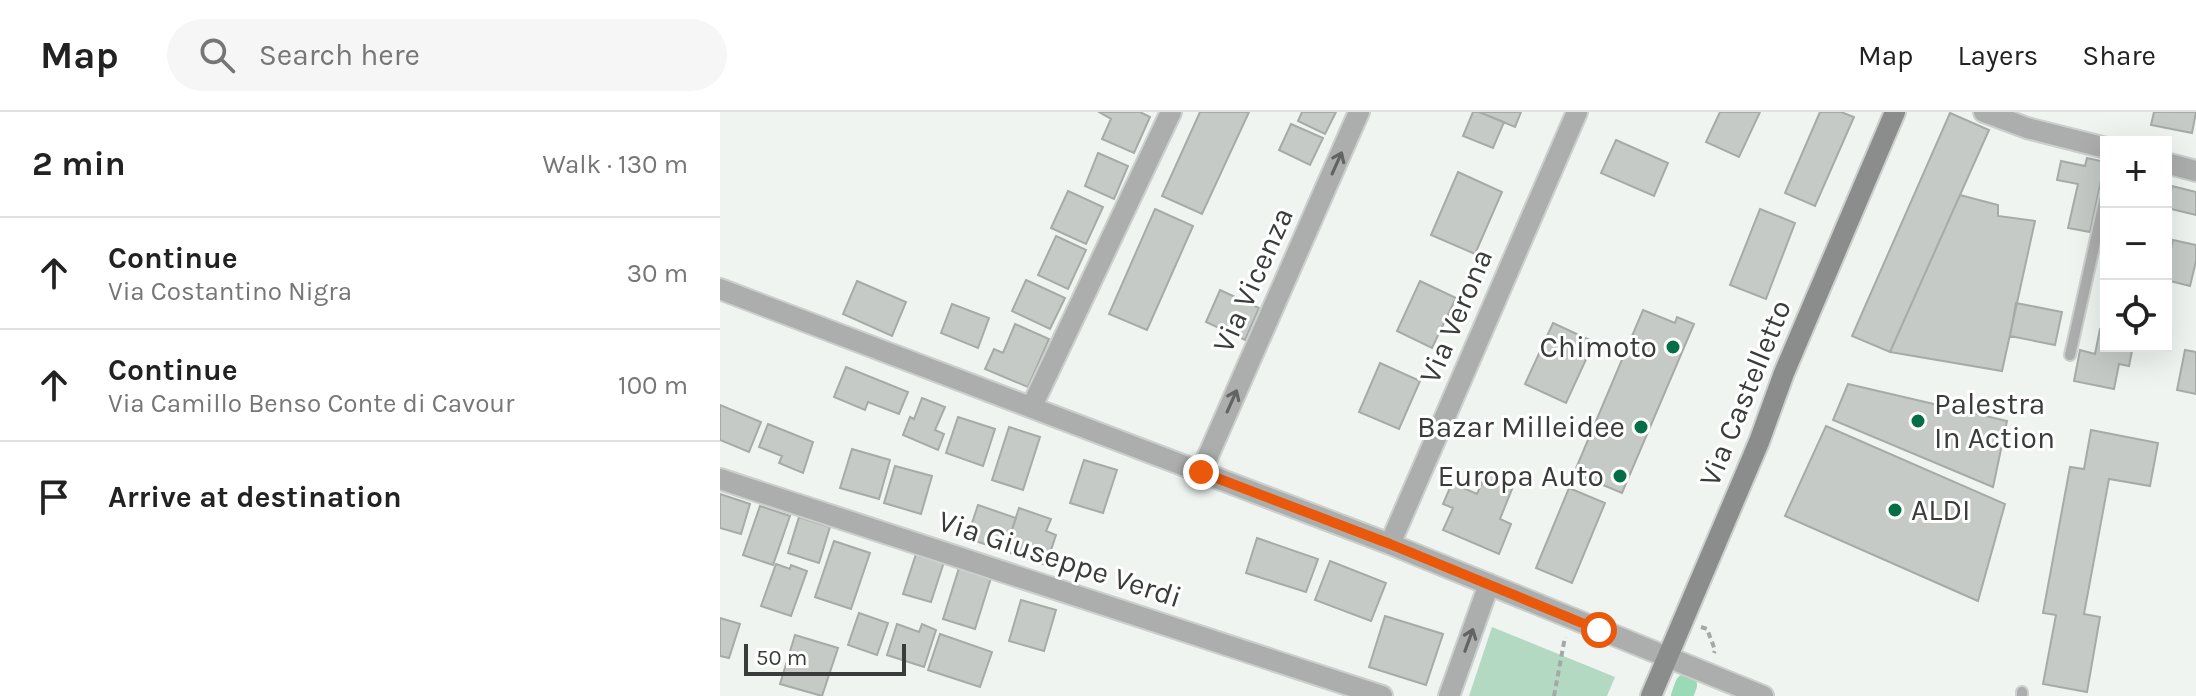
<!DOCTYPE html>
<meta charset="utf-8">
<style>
body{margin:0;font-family:Karla,sans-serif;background:#f6f6f6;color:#222}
.controls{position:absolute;right:24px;top:24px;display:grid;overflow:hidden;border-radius:0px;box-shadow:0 8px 32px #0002}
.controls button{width:72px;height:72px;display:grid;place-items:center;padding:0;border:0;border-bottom:2px solid #e0e0e0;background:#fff;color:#222;font:40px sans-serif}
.scale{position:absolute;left:24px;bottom:20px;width:162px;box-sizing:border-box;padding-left:8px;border:4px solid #3a3c3b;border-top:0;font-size:22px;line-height:28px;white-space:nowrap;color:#3a3c3b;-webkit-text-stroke:6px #fff;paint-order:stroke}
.stop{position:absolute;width:24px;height:24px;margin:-18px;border:6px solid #ea580c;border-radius:50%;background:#fff}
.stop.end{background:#ea580c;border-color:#fff;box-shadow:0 2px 8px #0008}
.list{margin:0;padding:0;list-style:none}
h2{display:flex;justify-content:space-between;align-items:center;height:104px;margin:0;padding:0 32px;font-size:34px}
h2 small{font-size:26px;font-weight:400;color:#767676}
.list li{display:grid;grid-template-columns:52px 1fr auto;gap:24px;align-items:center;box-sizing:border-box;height:112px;padding:0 32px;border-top:2px solid #e0e0e0}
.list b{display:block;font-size:30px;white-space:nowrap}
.list p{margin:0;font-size:26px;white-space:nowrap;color:#767676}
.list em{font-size:26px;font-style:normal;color:#767676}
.icon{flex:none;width:44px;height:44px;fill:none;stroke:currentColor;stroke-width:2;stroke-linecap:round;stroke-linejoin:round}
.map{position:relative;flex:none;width:1476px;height:584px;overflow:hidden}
header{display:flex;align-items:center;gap:48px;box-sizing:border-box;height:112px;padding:0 40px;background:#fff;border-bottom:2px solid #e0e0e0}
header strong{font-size:38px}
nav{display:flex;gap:44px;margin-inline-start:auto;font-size:28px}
.search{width:560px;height:72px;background:#f6f6f6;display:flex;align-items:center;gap:20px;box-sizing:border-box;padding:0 28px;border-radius:44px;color:#767676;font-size:30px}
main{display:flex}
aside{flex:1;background:#fff}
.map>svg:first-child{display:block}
.green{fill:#b4d9c3}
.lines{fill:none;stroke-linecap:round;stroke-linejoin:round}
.canal{stroke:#9bdab6;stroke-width:22}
.building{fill:#c5cac7;stroke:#a6aba8;stroke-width:2}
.lane-casing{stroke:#cbcfcd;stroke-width:14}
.street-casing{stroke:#cbcfcd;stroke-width:24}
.secondary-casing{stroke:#cbcfcd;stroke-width:24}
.path{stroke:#a5a8a6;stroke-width:4;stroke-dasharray:6 4;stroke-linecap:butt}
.lane{stroke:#acaead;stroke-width:10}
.street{stroke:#acaead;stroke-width:20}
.secondary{stroke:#8a8d8b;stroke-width:20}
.oneway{stroke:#626463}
.route{stroke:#ea580c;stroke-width:10}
.poi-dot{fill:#046f46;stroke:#fff;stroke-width:3}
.labels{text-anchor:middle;stroke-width:6;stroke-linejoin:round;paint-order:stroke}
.street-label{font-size:30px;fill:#3a3c3b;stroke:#fff}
.poi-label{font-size:30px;fill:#3a3c3b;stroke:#fff;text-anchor:end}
</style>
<header>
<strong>Map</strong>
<div class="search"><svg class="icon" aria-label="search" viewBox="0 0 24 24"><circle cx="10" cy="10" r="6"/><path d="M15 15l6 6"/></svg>Search here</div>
<nav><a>Map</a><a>Layers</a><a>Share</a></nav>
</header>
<main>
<aside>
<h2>2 min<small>Walk · 130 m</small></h2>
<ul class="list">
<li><svg class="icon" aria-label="ahead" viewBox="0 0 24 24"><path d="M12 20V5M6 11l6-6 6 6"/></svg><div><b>Continue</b><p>Via Costantino Nigra</p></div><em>30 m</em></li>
<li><svg class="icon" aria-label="ahead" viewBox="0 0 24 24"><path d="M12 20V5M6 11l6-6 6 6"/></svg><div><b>Continue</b><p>Via Camillo Benso Conte di Cavour</p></div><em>100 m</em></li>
<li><svg class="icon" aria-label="arrive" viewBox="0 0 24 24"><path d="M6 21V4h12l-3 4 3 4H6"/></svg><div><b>Arrive at destination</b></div></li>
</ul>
</aside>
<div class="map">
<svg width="1476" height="584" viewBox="0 0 1476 584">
<rect width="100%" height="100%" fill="#eff4f1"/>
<path class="green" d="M772,515l123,50 -8,19h-138z"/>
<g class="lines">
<path class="canal" d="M962,584l4,-11"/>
</g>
<path class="building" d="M379,0h41l10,5 -16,36 -32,-14 9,-20z
M480,0h49l-47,102 -40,-18z
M582,0h34l-11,22 -27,-13z
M753,0h6l25,10 -11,26 -30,-12z
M759,0h42l-6,15z
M1000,0h40l-21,45 -33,-15z
M1100,0h21l13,5 -39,89 -30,-13z
M1434,0h42l-4,21 -41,-8z
M1230,1l39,17 -99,222 -38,-16z
M571,12l32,14 -13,27 -31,-15z
M896,28l52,23 -14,33 -53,-23z
M378,41l30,13 -14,33 -29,-13z
M1367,46l18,4 -15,70 -22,-4 10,-44 -21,-4 4,-19 24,5z
M738,60l44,20 -27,62 -44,-19z
M1452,74l24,6v23l-29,-7z
M348,79l35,16 -17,37 -35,-16z
M1240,83l38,10v11l37,5 -33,150 -112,-19z
M435,97l38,17 -46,104 -38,-16z
M1040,97l35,14 -29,76 -36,-14z
M336,124l30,14 -18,39 -30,-14z
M1453,128l23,5v16l-6,25 -24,-6v-11z
M306,168l39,18 -15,31 -38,-18z
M137,169l49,21 -14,34 -49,-22z
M700,169l36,17 -24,50 -35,-17z
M500,178l39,18 -14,32 -39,-18z
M1296,191l46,9 -7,33 -45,-9z
M232,192l37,14 -11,30 -37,-15z
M923,198l32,13 2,-6 17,7 -72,169 -48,-20z
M833,211l41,19 -28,61 -41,-19z
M295,212l34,15 -21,48 -43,-18 9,-20 9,4z
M1380,217l6,1v16h27l-4,20 -10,-2 -5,25 -40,-8 6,-31 15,4z
M1465,238l11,2v42l-19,-4z
M660,251l40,18 -21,48 -40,-17z
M126,255l62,25 -9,22 -31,-12 -3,8 -31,-13z
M1128,272l159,37 -14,66 -160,-67z
M202,286l23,9 -10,23 9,4 -6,16 -35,-15 7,-18 4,2z
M0,293l41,17 -12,30 -29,-12z
M238,305l37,12 -12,37 -37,-13z
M48,312l45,18 -10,31 -24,-10 3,-7 -23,-9z
M1106,314l179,78 -27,97 -193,-85z
M289,315l31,10 -17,53 -31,-10z
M1371,318l67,13 -8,43 -41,-7 -25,135 16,3 -13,75 -44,-8 13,-69 -13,-2 27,-146 14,2z
M132,337l38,11 -11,39 -39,-11z
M364,348l33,10 -14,43 -33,-10z
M175,354l37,10 -11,38 -37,-11z
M767,360l27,12 -14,35 11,5 -12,30 -56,-24 10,-22 -10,-4 9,-21 25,11z
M849,376l36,15 -33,80 -36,-15z
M0,382l30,10 -9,30 -21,-6z
M258,393l38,13 -11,33 -38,-13z
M40,394l30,10 -17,49 -30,-10z
M299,396l32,11 -5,12 10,4 -10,30 -41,-14z
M79,405l31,10 -11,36 -31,-10z
M537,426l61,21 -12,33 -60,-19z
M114,429l36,12 -19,56 -36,-12z
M196,442l28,8 -13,40 -28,-8z
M610,449l56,22 -15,38 -56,-21z
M56,452l14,5 1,-4 16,6 -16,45 -30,-10z
M239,456l32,10 -16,51 -32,-10z
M301,488l35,10 -12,41 -35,-10z
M139,501l29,10 -11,32 -29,-10z
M665,504l58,18 -17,51 -57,-18z
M0,506l20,6 -11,34 -9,-2z
M177,512l22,8 3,-8 14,6 -12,37 -37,-12z
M220,522l52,18 -12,35 -52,-17z
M75,523l43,13 -16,48 -42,-12z"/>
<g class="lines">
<g class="lane-casing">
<path id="lane" d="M1350,243l36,-162
M1302,584v-4"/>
</g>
<g class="street-casing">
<path id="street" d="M1264,0l43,16 79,20
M1446,51l30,8
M0,177l670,255 373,152
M312,294l139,-294
M481,360l158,-360
M0,367l662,217
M670,432l187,-432
M729,584l40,-112"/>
</g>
<g class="secondary-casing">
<path id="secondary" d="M931,584l108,-254 25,-69 111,-261"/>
</g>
<path class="path" d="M981,515l6,2 8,21 -1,3
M834,584l11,-59"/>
<use href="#lane" class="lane"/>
<use href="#street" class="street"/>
<use href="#secondary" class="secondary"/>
</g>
<defs><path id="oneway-shaft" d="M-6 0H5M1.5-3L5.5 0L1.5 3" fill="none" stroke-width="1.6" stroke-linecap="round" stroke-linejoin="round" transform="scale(2)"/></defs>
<g class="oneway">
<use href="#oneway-shaft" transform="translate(617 51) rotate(-66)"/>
<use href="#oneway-shaft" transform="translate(512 289) rotate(-66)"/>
<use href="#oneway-shaft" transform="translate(749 528) rotate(-70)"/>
</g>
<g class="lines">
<path class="route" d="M481,360l189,72 209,86"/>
</g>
<g class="poi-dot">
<circle cx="953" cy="235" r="8"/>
<circle cx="1198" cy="309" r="8"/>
<circle cx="921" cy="315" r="8"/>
<circle cx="900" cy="364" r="8"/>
<circle cx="1175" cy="398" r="8"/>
</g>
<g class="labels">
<g class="street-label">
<text transform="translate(533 168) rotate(-66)" y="10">Via Vicenza</text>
<text transform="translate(736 204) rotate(-67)" y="10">Via Verona</text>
<text transform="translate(1025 281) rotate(-68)" y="10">Via Castelletto</text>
<text transform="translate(340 447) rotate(18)" y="10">Via Giuseppe Verdi</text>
</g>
<g class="poi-label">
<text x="937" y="245">Chimoto</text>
<text x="1214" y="302" text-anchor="start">Palestra<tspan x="1214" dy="34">In Action</tspan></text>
<text x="905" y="325">Bazar Milleidee</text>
<text x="884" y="374">Europa Auto</text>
<text x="1191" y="408" text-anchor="start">ALDI</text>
</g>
</g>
</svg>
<div class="controls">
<button>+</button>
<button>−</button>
<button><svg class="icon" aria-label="locate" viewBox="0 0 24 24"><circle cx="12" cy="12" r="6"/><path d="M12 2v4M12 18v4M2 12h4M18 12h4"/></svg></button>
</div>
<div class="scale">50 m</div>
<div class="stop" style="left:879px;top:518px"></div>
<div class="stop end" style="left:481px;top:360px"></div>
</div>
</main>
